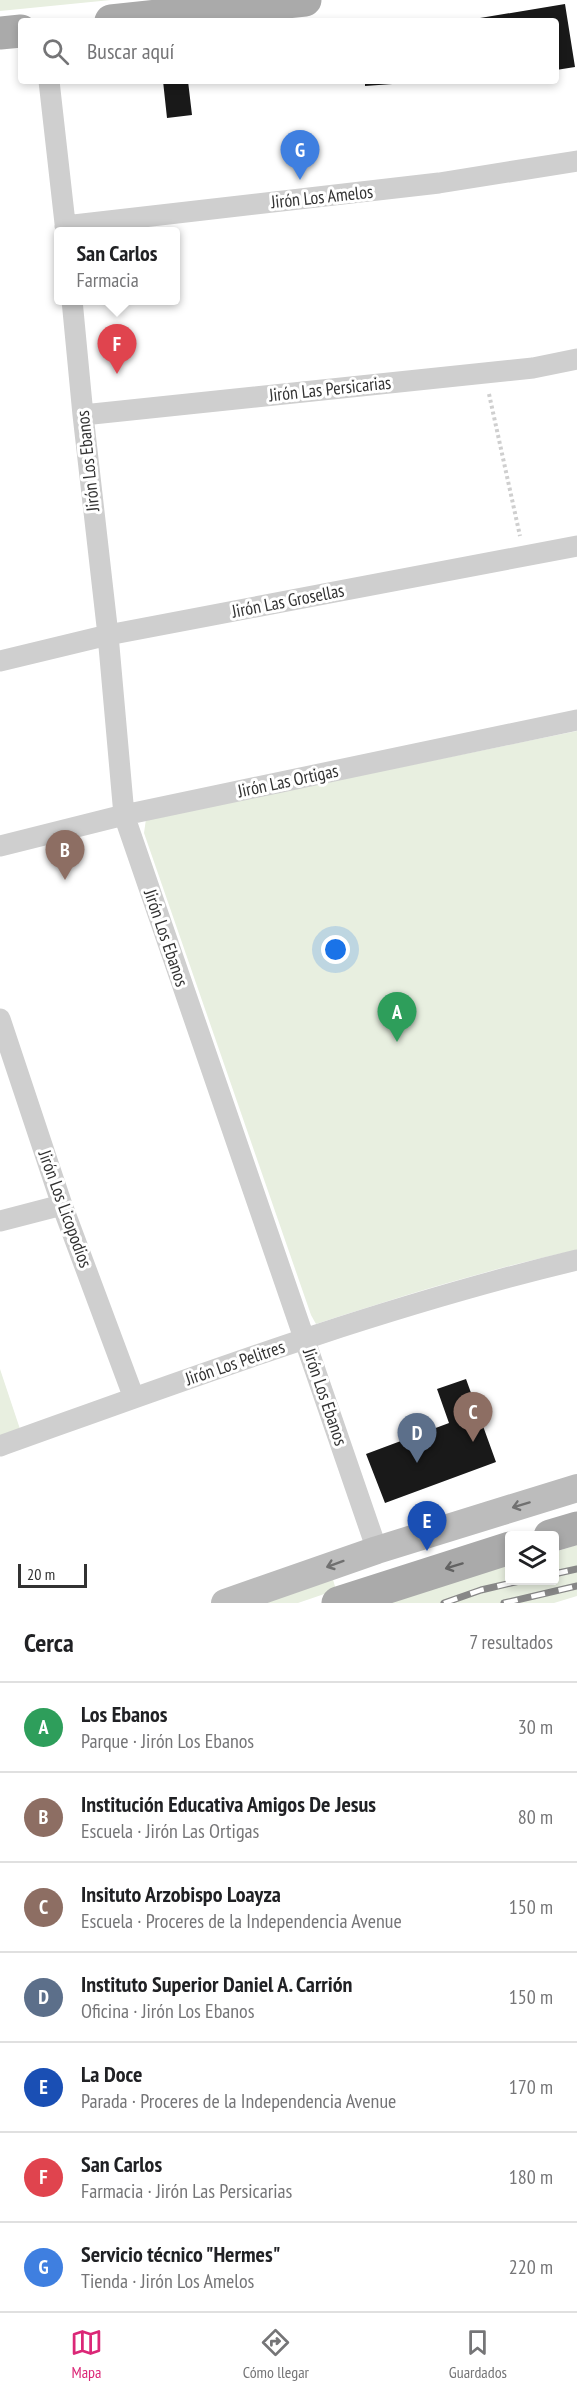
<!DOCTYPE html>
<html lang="es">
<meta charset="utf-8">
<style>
body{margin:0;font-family:"PT Sans Narrow",sans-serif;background:#f6f6f6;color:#202124}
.controls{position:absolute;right:18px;bottom:18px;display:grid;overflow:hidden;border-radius:6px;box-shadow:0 3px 9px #0003}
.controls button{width:54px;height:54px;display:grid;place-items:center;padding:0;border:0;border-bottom:2px solid #e0e0e0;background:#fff;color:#202124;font:30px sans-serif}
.scale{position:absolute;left:18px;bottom:15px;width:69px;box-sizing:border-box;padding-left:6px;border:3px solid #323232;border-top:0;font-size:16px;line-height:21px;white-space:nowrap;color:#323232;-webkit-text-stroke:4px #fff;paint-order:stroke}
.you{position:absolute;left:336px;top:950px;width:21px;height:21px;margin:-15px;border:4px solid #fff;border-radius:50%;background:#1a73e8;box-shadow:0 0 0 9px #1a73e833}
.badge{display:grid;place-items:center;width:39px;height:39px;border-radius:50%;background:#db2777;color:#fff;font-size:20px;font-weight:700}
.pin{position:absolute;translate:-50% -50px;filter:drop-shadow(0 2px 3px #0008)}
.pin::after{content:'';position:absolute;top:32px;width:21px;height:18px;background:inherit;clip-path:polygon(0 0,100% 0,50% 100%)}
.popup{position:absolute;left:54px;top:227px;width:126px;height:78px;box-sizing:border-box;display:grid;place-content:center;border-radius:6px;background:#fff;filter:drop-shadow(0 2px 4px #0005);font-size:20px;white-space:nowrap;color:#757577}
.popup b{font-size:22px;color:#202124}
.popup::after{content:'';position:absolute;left:50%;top:100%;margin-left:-12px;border:12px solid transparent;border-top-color:#fff}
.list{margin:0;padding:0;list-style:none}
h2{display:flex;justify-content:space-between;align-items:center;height:78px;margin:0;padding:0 24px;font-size:26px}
h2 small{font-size:20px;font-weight:400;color:#757577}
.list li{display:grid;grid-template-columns:39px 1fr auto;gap:18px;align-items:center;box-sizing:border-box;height:90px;padding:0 24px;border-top:2px solid #e0e0e0}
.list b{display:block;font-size:22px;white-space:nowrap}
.list p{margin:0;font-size:20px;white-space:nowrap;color:#757577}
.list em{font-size:20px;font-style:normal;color:#757577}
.icon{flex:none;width:33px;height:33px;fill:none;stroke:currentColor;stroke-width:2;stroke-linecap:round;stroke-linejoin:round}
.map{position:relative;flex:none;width:577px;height:1603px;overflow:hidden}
.search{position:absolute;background:#fff;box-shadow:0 3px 9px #0003;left:18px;right:18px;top:18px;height:66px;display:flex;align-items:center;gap:15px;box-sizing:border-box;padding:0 21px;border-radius:6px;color:#757577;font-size:22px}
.sheet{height:708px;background:#fff}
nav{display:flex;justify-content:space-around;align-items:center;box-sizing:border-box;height:84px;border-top:2px solid #e0e0e0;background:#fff;font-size:16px;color:#757577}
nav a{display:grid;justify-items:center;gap:3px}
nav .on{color:#db2777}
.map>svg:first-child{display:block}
.green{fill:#e8efe0}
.building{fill:#191919}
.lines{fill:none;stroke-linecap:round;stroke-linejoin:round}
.path{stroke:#cfcfcf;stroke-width:4;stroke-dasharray:3 3;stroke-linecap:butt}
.street{stroke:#cfcfcf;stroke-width:21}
.secondary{stroke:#bcbcbc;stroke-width:28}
.primary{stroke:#aaa;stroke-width:33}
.rail-casing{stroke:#878787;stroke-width:7}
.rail{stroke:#fff;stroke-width:4.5;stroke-dasharray:14;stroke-linecap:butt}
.oneway{stroke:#707070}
.oneway2{stroke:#626262}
.labels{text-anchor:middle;stroke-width:6;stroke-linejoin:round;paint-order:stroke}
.street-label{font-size:18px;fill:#323232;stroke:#fff}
</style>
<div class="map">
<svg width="577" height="1603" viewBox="0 0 577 1603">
<rect width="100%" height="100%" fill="#fff"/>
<path class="green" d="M0,0h111l-111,11z
M577,731v519c-89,19 -175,46 -261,74l-5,-9 -167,-482 2,-14z
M0,1369l21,63 -21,7z
M577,1545v51l-23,7h-166l121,-38 1,15h44l1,-28z
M332,1576l4,14 -38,13h-42z"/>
<path class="building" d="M565,4l10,63 -19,3v-49h-94z
M163,81h25l4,34 -25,3z
M365,81h41v2l-41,3z
M466,1379l30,83 -111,41 -19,-49 83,-31 -12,-34z"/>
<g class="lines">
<path class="path" d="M489,394l31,142"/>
<path class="street" d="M49,81l17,151
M65,226l374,-43 138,-22
M72,300l11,115 25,220 16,180 253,735
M83,415l450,-47 44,-9
M0,661l108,-26 469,-89
M0,846l124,-31 453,-95
M0,1019l62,186 72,193
M0,1221l62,-16
M0,1446c190,-68 380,-139 577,-186"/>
<path class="secondary" d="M225,1603l152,-53 200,-62"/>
<path class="primary" d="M111,21l194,-21
M0,33l21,-2
M550,1536l27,-8
M338,1603l172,-55"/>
<g class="rail-casing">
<path id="rail" d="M554,1574l23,-5
M444,1603l37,-13 43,-10
M504,1603l73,-17"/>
</g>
<use href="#rail" class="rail"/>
</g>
<defs><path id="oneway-shaft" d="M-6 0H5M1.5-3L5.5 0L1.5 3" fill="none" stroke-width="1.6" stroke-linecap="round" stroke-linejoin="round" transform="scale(1.5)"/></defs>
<g class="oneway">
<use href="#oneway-shaft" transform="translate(521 1505) rotate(163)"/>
<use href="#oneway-shaft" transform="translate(335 1564) rotate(160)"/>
</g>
<use class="oneway2" href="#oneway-shaft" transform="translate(454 1566) rotate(163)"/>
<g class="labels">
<g class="street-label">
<text transform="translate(322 197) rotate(-6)" y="6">Jirón Los Amelos</text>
<text transform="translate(330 389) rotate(-6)" y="6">Jirón Las Persicarias</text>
<text transform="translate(88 461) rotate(-96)" y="6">Jirón Los Ebanos</text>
<text transform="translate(288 601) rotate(-11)" y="6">Jirón Las Grosellas</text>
<text transform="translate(288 781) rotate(-12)" y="6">Jirón Las Ortigas</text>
<text transform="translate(166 938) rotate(71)" y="6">Jirón Los Ebanos</text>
<text transform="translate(65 1209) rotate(70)" y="6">Jirón Los Licopodios</text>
<text transform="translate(235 1363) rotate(-19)" y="6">Jirón Los Pelitres</text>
<text transform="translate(325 1397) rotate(71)" y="6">Jirón Los Ebanos</text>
</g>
</g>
</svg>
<div class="controls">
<button><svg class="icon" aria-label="layers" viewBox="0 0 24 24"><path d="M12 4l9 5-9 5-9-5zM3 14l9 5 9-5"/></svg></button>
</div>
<div class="scale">20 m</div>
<div class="you"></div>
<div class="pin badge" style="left:397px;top:1042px;background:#2e9e5b">A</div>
<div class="pin badge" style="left:65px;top:880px;background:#8d6e63">B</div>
<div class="pin badge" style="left:473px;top:1442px;background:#8d6e63">C</div>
<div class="pin badge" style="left:417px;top:1463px;background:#5c6f8a">D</div>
<div class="pin badge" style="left:427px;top:1551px;background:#1a4fb4">E</div>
<div class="pin badge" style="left:117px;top:374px;background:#e0444e">F</div>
<div class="popup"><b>San Carlos</b>Farmacia</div>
<div class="pin badge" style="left:300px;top:180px;background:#3f7fe0">G</div>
<div class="search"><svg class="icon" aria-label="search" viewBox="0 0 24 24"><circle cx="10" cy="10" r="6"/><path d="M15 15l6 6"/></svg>Buscar aquí</div>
</div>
<section class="sheet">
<h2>Cerca<small>7 resultados</small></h2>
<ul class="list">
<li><span class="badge" style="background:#2e9e5b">A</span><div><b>Los Ebanos</b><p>Parque · Jirón Los Ebanos</p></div><em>30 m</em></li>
<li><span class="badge" style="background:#8d6e63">B</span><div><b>Institución Educativa Amigos De Jesus</b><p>Escuela · Jirón Las Ortigas</p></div><em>80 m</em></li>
<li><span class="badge" style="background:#8d6e63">C</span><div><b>Insituto Arzobispo Loayza</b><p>Escuela · Proceres de la Independencia Avenue</p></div><em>150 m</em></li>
<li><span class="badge" style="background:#5c6f8a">D</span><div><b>Instituto Superior Daniel A. Carrión</b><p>Oficina · Jirón Los Ebanos</p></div><em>150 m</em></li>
<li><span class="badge" style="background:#1a4fb4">E</span><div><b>La Doce</b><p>Parada · Proceres de la Independencia Avenue</p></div><em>170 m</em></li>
<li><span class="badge" style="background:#e0444e">F</span><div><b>San Carlos</b><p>Farmacia · Jirón Las Persicarias</p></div><em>180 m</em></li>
<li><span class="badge" style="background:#3f7fe0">G</span><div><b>Servicio técnico &quot;Hermes&quot;</b><p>Tienda · Jirón Los Amelos</p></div><em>220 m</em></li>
</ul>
</section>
<nav>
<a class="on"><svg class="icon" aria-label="map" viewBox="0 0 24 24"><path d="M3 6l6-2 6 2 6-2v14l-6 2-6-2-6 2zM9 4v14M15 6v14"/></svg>Mapa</a>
<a><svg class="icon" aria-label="directions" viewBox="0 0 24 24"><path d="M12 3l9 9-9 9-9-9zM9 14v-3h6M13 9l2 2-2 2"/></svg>Cómo llegar</a>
<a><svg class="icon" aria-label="saved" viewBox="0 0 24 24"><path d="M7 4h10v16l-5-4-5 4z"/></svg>Guardados</a>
</nav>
